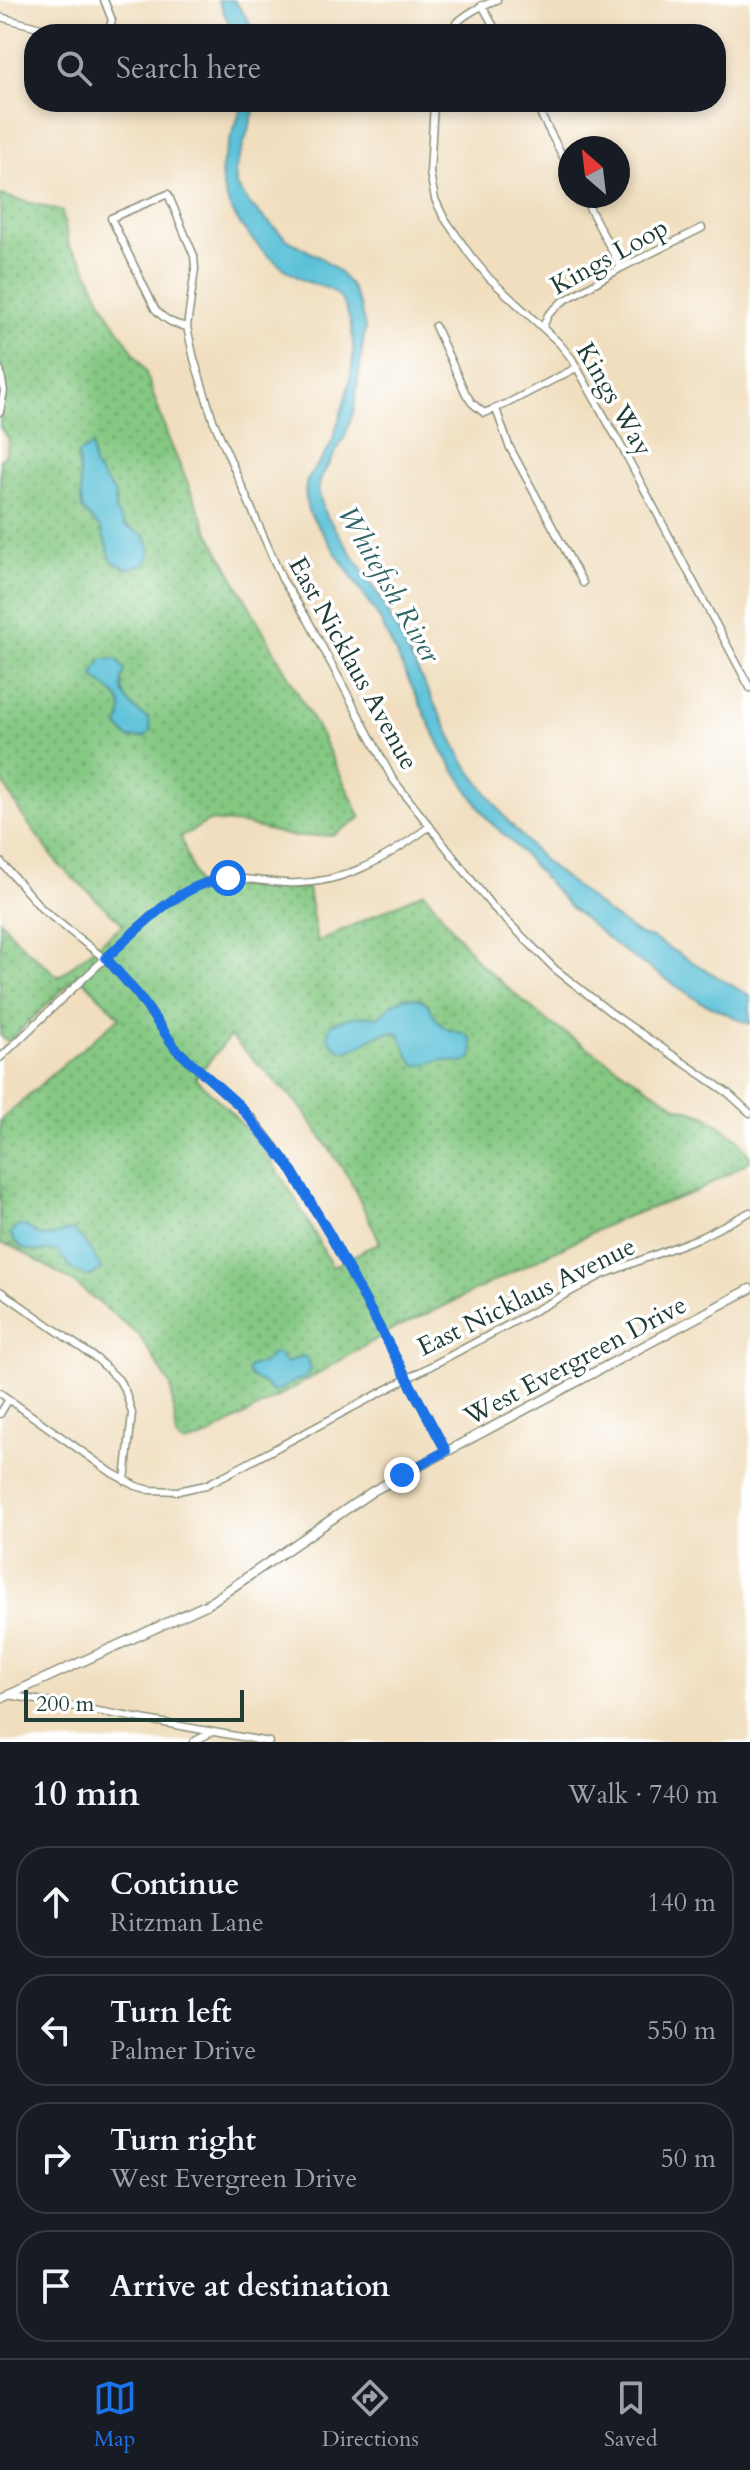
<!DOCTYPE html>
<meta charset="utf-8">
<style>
body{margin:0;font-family:Cardo,serif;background:#242831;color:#f1f3f6}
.compass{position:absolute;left:558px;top:136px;width:72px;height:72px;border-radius:50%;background:#171b24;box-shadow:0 4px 12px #0003;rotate:332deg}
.scale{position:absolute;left:24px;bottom:20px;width:220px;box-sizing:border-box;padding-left:8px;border:4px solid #1f3d34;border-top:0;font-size:22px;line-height:28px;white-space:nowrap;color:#1f3d34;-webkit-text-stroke:6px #fff;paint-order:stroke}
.stop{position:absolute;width:24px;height:24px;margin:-18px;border:6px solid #1a73e8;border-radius:50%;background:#fff}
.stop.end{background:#1a73e8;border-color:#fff;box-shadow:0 2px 8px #0008}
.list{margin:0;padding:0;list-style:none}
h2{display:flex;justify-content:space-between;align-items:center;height:104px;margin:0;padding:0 32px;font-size:34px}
h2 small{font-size:26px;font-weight:400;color:#9ea1a6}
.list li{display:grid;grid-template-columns:52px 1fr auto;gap:24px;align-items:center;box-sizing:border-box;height:112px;margin:0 16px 16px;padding:0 16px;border:2px solid #363941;border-radius:32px}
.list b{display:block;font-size:30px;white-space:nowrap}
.list p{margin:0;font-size:26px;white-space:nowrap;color:#9ea1a6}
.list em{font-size:26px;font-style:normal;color:#9ea1a6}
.icon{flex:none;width:44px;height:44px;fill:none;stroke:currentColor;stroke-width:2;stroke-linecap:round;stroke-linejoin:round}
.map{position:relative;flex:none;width:750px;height:1742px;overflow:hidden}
.search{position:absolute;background:#171b24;box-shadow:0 4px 12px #0003;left:24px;right:24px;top:24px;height:88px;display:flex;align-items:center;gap:20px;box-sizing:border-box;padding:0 28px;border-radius:32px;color:#9ea1a6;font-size:30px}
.sheet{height:616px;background:#171b24}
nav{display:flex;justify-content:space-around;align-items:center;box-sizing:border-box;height:112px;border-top:2px solid #363941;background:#171b24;font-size:22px;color:#9ea1a6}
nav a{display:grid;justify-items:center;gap:4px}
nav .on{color:#1a73e8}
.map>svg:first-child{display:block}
.grass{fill:url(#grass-dots);stroke:#52825b;stroke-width:2;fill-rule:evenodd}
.water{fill:#5bc1d8;stroke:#3d7f86;stroke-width:2}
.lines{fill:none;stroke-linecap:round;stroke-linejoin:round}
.minor-casing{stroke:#888e79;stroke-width:9}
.tertiary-casing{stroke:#888e79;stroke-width:11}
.minor{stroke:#fff;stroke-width:6}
.tertiary{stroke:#fff;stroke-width:8}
.route{stroke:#1a73e8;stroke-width:10}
.labels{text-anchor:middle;stroke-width:7;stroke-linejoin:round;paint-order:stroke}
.street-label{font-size:26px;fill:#1f3d34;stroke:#fff}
.water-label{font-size:28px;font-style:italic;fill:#316565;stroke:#fff}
</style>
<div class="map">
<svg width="750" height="1742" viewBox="0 0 750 1742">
<defs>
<pattern id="grass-dots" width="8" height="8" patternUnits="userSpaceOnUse" patternTransform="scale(2)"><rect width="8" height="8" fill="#84c882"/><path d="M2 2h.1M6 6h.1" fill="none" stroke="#6ba46b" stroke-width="1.8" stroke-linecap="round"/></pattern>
</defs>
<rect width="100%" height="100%" fill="#fff"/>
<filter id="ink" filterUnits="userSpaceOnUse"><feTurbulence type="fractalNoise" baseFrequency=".0125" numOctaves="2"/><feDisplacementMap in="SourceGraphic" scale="16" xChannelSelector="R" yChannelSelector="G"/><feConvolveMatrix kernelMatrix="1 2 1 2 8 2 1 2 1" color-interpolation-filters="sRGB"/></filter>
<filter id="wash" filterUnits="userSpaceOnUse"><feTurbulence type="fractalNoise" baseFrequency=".006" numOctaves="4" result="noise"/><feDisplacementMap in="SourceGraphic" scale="32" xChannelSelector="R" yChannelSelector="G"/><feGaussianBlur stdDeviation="1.8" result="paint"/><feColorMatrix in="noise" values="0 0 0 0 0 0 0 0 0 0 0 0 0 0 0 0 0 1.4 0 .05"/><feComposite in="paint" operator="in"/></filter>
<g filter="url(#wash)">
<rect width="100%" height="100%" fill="#f0debe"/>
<path class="grass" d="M0,195l62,16 7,36 13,13 26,53 37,57 24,70 40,93 112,202 40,83 -28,17 -38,2 -52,-13 -34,-3 -28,16 18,53c36,-11 72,0 109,-2l9,54 107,-50 56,72 67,57 131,86 27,8 33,24 12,18v4l-52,30 -83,30 -175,87 -49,22 -73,44 -114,64 -20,6 -7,-5 -6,-53 -32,-51 -66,-53 -59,-35 -14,-4v-122l52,-47 68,-57 -42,-42 -70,67 -8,-7v-115l23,26 36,31 64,-53 -64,-59 -37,-50 -22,-38v-317l5,-5 4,-16 -9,-11zM230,1036l70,70 49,72 31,64 -48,25c-21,-40 -42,-81 -69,-117 -20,-27 -44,-50 -68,-72z"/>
<path class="water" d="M218,0h16l13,18 7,16h-20z
M243,102h14l-22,69 1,13 13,20 39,36 35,19 17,14 11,13 9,19 5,23 -11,82 -9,26 -23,40 -4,13 6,23 55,83 85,167 44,59 35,39 65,53 32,22 12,3 98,58v28l-49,-22 -82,-54 -50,-42 -57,-64 -24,-22 -44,-66 -65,-136 -71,-107c-9,-41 7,-34 22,-65 4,-7 5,-16 8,-23 12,-37 23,-76 8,-114 -9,-24 -23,-20 -43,-29 -36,-18 -87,-70 -81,-114 4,-22 16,-42 21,-64z
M92,446l2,20 21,28v16l10,16 19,9 7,16 -5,13 -19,5 -15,-8 -11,-32 -19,-20 -4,-56z
M101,659h16l8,12c-10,20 6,38 23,47l3,12 -6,7 -16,1 -11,-11c12,-31 -6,-32 -25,-51z
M406,997c30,1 20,16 37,29 14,12 33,-2 29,32l-9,5 -20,-3 -26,6c-11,-8 -11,-22 -19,-33 -4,-1 -9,-1 -13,0 -22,4 -39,36 -58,3l3,-11c15,-8 31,-10 48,-8l14,-13z
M18,1226h8c24,20 23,6 47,4 8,5 26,31 28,40l-13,7 -16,-7 -14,-19c-22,-2 -34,7 -48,-17z
M274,1353l4,1 8,9 17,-7 4,2 4,10 -6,11c-15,0 -20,12 -33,13 -8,-14 -21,-8 -25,-22l5,-5 9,-1z"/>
</g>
<g filter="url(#ink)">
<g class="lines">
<g class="minor-casing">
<path id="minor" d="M482,5l16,29
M0,17l64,17
M103,34l6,-5 3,-9 -8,-20
M447,34c12,-17 30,-27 50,-34
M434,102l-4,71 5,26 8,17 27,39 19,23 70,65 13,16 53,94 125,235
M534,102l36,68
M583,196l38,72
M435,326l31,68 6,9 12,10 22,-9 70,-36
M187,327c-14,-3 -22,-7 -32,-18l-44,-91 57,-24 26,62 1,13 -8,58 7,32 19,61 69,159 26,41 84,158 99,127 64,64 59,46 114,78 22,20
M543,327l5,-12 14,-13 59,-34 81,-40
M0,369l4,22 -4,21
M496,409l13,37 74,137
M0,861l42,48 63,50
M106,958l33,38 37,53 77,70 36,47 41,69 116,216
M0,1058c40,-38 79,-76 120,-113 27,-24 52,-52 88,-63 25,-8 52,0 78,1 56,3 101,-25 144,-57
M0,1291l97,68 22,21 7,13 6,20 -7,68
M0,1393l112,80 24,13 14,4 28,1 28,-6 27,-14 369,-196 99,-38 49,-25
M0,1414l9,-15
M9,1695l260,47
M193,1742l19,-10"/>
</g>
<g class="tertiary-casing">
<path id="tertiary" d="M0,1699l208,-95 165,-113 377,-202"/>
</g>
<use href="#minor" class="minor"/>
<use href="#tertiary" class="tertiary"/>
</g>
</g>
<g class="lines" filter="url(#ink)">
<path class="route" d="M228,878c-51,6 -85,47 -122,80l33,38 37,53 63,56 50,61 41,69 116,216 -44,24"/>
</g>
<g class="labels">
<g class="street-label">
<text transform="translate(609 256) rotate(-29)" y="9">Kings Loop</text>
<text transform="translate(615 399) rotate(60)" y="9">Kings Way</text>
<text transform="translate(354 663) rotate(61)" y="9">East Nicklaus Avenue</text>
<text transform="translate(526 1296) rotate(-26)" y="9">East Nicklaus Avenue</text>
<text transform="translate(575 1360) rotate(-28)" y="9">West Evergreen Drive</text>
</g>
<g class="water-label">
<text transform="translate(390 584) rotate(60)" y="10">Whitefish River</text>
</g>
</g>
</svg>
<svg class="compass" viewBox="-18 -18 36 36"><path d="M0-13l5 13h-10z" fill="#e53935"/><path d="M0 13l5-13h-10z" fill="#9ea1a6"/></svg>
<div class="scale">200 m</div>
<div class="stop" style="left:228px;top:878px"></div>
<div class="stop end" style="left:402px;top:1475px"></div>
<div class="search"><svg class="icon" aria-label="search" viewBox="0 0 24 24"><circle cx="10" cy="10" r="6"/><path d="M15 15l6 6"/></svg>Search here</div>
</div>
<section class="sheet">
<h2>10 min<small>Walk · 740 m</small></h2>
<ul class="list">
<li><svg class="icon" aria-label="ahead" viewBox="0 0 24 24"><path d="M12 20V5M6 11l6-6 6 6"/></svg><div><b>Continue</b><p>Ritzman Lane</p></div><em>140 m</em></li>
<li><svg class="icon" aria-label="left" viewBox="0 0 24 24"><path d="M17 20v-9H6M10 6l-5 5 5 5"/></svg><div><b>Turn left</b><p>Palmer Drive</p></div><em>550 m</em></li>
<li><svg class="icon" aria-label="right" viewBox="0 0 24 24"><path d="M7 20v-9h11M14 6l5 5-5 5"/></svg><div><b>Turn right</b><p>West Evergreen Drive</p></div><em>50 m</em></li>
<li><svg class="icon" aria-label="arrive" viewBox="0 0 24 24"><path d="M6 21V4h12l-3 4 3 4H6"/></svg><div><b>Arrive at destination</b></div></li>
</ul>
</section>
<nav>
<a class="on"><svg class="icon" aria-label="map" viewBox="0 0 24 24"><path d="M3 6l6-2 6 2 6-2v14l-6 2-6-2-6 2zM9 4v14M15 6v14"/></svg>Map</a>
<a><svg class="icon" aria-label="directions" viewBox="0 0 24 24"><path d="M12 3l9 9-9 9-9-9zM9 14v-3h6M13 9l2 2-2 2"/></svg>Directions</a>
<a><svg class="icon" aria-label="saved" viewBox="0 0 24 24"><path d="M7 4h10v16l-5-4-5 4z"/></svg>Saved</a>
</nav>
